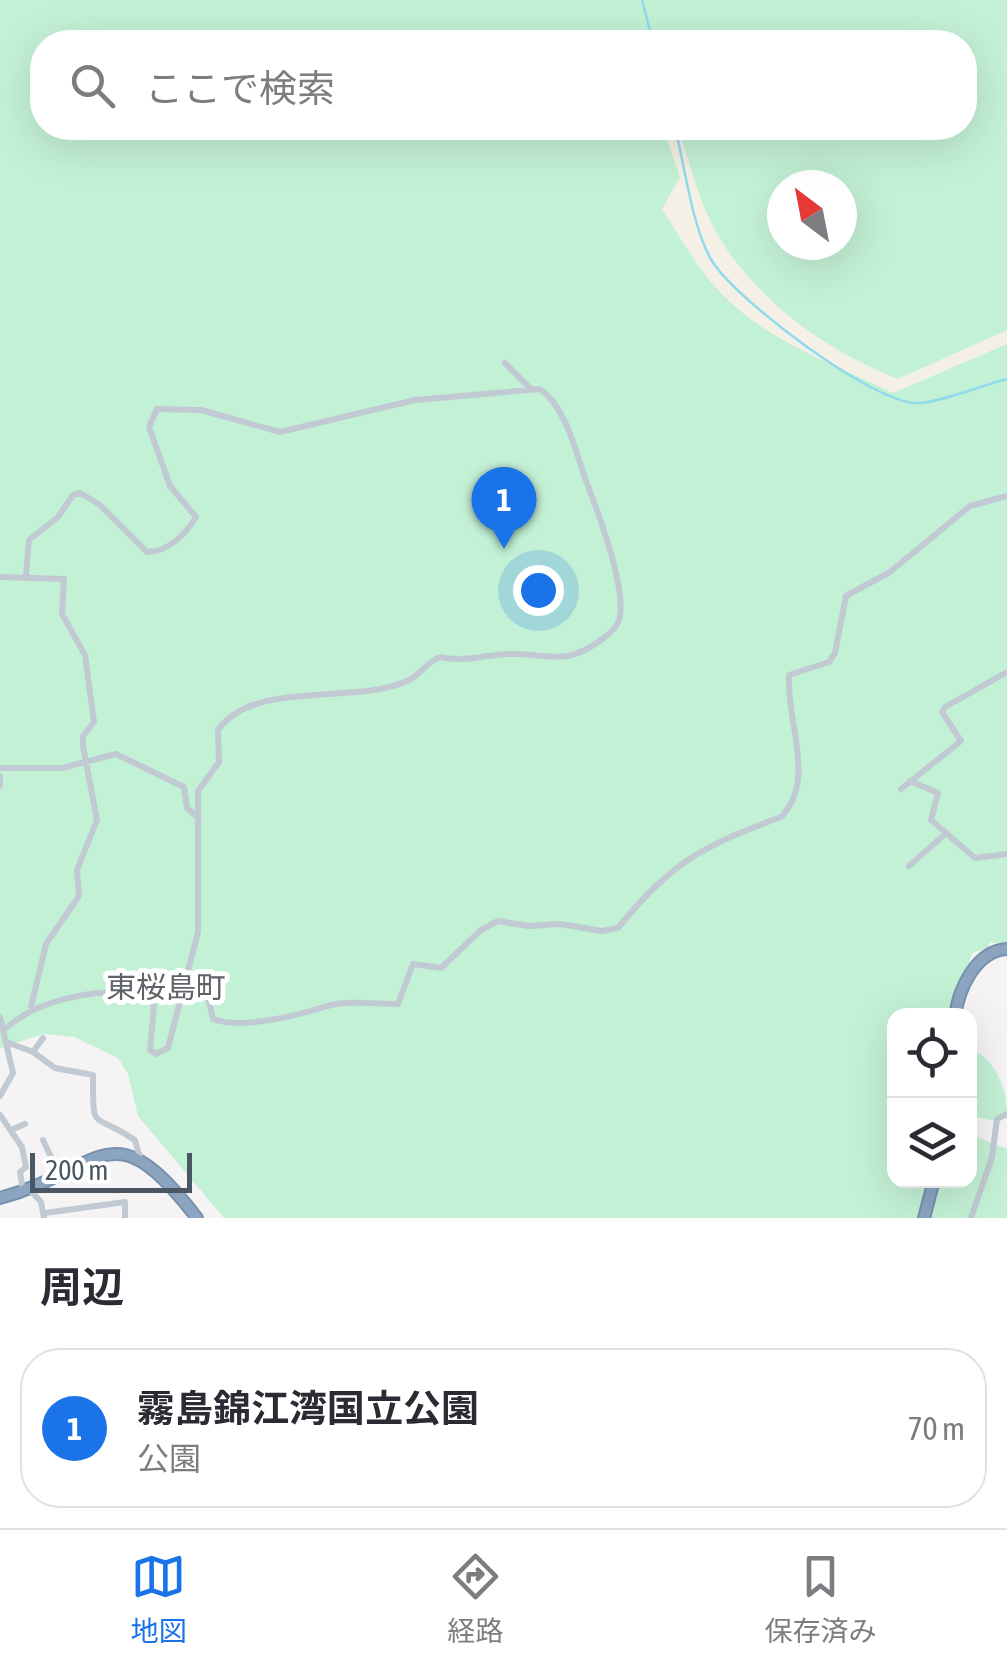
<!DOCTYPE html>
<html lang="ja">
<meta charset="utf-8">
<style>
body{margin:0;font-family:"Asap Condensed","Noto Sans JP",sans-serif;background:#f7f7f7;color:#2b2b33}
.controls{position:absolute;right:30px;bottom:30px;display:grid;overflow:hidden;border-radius:20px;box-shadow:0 10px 40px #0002}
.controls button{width:90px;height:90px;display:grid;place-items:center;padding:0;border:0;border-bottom:2px solid #e1e1e2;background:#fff;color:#2b2b33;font:50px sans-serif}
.compass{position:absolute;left:767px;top:170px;width:90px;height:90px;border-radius:50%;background:#fff;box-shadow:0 10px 40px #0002;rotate:328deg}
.scale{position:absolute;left:30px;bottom:25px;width:162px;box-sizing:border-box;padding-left:10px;border:5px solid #4a5661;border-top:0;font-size:28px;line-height:35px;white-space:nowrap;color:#4a5661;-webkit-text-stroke:8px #fff;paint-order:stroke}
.you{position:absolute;left:538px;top:590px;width:35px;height:35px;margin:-25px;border:8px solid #fff;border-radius:50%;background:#1a73e8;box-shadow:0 0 0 15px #1a73e833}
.badge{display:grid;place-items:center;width:65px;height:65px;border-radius:50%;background:#1a73e8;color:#fff;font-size:32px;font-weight:700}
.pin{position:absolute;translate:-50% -82px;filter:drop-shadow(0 2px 5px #0008)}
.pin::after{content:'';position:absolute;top:52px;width:35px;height:30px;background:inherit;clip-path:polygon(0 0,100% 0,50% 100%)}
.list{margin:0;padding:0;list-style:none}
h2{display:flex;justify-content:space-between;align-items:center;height:130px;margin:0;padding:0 40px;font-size:42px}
h2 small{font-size:32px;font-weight:400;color:#7c7c81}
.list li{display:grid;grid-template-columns:65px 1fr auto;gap:30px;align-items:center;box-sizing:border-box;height:160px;margin:0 20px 20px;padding:0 20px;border:2px solid #e1e1e2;border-radius:40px}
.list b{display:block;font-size:38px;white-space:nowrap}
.list p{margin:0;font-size:32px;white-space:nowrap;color:#7c7c81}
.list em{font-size:32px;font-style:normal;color:#7c7c81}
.icon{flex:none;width:55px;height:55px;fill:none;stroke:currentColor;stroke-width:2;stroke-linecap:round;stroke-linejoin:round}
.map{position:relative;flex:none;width:1007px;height:1218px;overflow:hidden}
.search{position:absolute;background:#fff;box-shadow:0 10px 40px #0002;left:30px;right:30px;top:30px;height:110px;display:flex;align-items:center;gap:25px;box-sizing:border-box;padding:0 35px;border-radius:40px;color:#7c7c81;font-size:38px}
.sheet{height:310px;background:#fff}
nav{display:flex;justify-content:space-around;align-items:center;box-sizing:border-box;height:140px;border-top:2px solid #e1e1e2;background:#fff;font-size:28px;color:#7c7c81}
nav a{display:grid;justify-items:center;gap:5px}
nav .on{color:#1a73e8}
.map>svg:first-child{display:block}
.green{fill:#c3f1d5;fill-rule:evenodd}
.sand{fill:#f5f0e5}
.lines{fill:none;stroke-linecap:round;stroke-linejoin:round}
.stream{stroke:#90daee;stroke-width:2.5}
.highway-casing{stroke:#7690ad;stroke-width:14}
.minor{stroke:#c1cad2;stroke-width:6}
.highway{stroke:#8ba5c1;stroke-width:10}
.labels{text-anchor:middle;stroke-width:10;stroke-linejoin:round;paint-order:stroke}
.quarter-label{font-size:30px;fill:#5f6368;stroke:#fff}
</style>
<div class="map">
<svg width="1007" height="1218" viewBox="0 0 1007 1218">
<rect width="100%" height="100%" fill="#f5f3f3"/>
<path class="green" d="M0,0h1007v946l-17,-4 -2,6 -16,5 -21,62 -57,1v164h76v-46l37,15v69h-783l-86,-102 -10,-42 -10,-16 -44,-21 -31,-3 -43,14zM42,42h922v86h-922zM782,185h60v60h-60z
M976,1052c20,9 31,39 31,60l-12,9 -25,-5v-62z"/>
<path class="sand" d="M663,128h15c11,33 20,71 37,102 39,70 110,120 183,149l109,-49v14l-114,49c-53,-26 -111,-46 -156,-85 -32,-26 -53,-65 -75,-99l18,-32z"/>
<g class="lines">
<path class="stream" d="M642,0l11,42
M675,128c10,38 17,100 37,133 23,38 162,144 206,142 20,0 66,-18 89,-24"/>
<g class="highway-casing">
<path id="highway" d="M955,1016c4,-28 21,-65 52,-67
M0,1198c104,-28 110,-93 197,20
M924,1218l10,-38"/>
</g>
<path class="minor" d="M505,363l26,26
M0,577l64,2 -2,35 23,41 9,67 -11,14v10l14,74 -20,50 2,26 -33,48 -15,63
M0,768h62l54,-14 68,33 3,21 10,9
M0,776v10
M910,781l28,12 -7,27 44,38 32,-4
M901,789l60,-48 -19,-29 3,-5 62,-35
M909,866l35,-31
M186,987l21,7 6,25c28,11 86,-4 114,-13 21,-6 49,-2 71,-2l15,-40 28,4 40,-38 17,-9 31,5 31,-2 42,7 16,-3c53,-66 85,-82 163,-111 36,-37 5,-95 8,-142l40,-13 6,-9 11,-57 44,-24 80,-66 37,-10
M0,1017l13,56 -13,23
M6,1028c34,-30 91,-39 137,-36l11,14 -4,44 6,4 12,-6 30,-116v-141l21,-29 -1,-32c37,-52 139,-24 191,-50 12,-6 18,-18 31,-23 27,6 49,-4 75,-3 19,0 34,5 53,2 16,-3 50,-23 52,-40 5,-32 -21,-101 -33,-133 -11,-29 -20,-75 -47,-94l-125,11 -135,32 -79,-22 -44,-1 -8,18 21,59 26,31c-11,18 -28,35 -49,35l-47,-47 -20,-12 -7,2 -15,22 -29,23 -3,35
M9,1043l24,9 22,16 38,7c0,60 -2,35 42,65l5,18
M33,1052l10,-14
M0,1115l22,32 4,20 -6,5 3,18
M11,1130l14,-6
M43,1140l16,34
M29,1189l12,13 3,16
M45,1213l80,-11v16
M971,1218l21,-61 5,-38 10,-5"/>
<use href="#highway" class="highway"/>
</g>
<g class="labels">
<g class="quarter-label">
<text x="166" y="998">東桜島町</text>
</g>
</g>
</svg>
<div class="controls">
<button><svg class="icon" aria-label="locate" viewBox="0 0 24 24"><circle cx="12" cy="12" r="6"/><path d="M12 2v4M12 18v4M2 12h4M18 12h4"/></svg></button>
<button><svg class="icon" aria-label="layers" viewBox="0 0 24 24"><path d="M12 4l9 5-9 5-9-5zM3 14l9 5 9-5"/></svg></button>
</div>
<svg class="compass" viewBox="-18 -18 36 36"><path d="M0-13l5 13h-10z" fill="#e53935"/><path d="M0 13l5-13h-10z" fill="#7c7c81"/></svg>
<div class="scale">200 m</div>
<div class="you"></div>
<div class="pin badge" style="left:504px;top:549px">1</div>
<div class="search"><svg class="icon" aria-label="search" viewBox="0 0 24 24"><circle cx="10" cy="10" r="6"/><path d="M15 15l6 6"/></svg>ここで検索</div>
</div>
<section class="sheet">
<h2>周辺<small></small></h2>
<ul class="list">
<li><span class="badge">1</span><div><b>霧島錦江湾国立公園</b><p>公園</p></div><em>70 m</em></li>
</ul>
</section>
<nav>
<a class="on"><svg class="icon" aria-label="map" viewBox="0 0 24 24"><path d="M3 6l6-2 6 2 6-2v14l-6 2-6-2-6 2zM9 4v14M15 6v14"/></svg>地図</a>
<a><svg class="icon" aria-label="directions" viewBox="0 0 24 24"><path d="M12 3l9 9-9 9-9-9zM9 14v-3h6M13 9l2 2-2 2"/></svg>経路</a>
<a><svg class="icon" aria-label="saved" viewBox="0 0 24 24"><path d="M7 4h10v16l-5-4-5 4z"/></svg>保存済み</a>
</nav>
